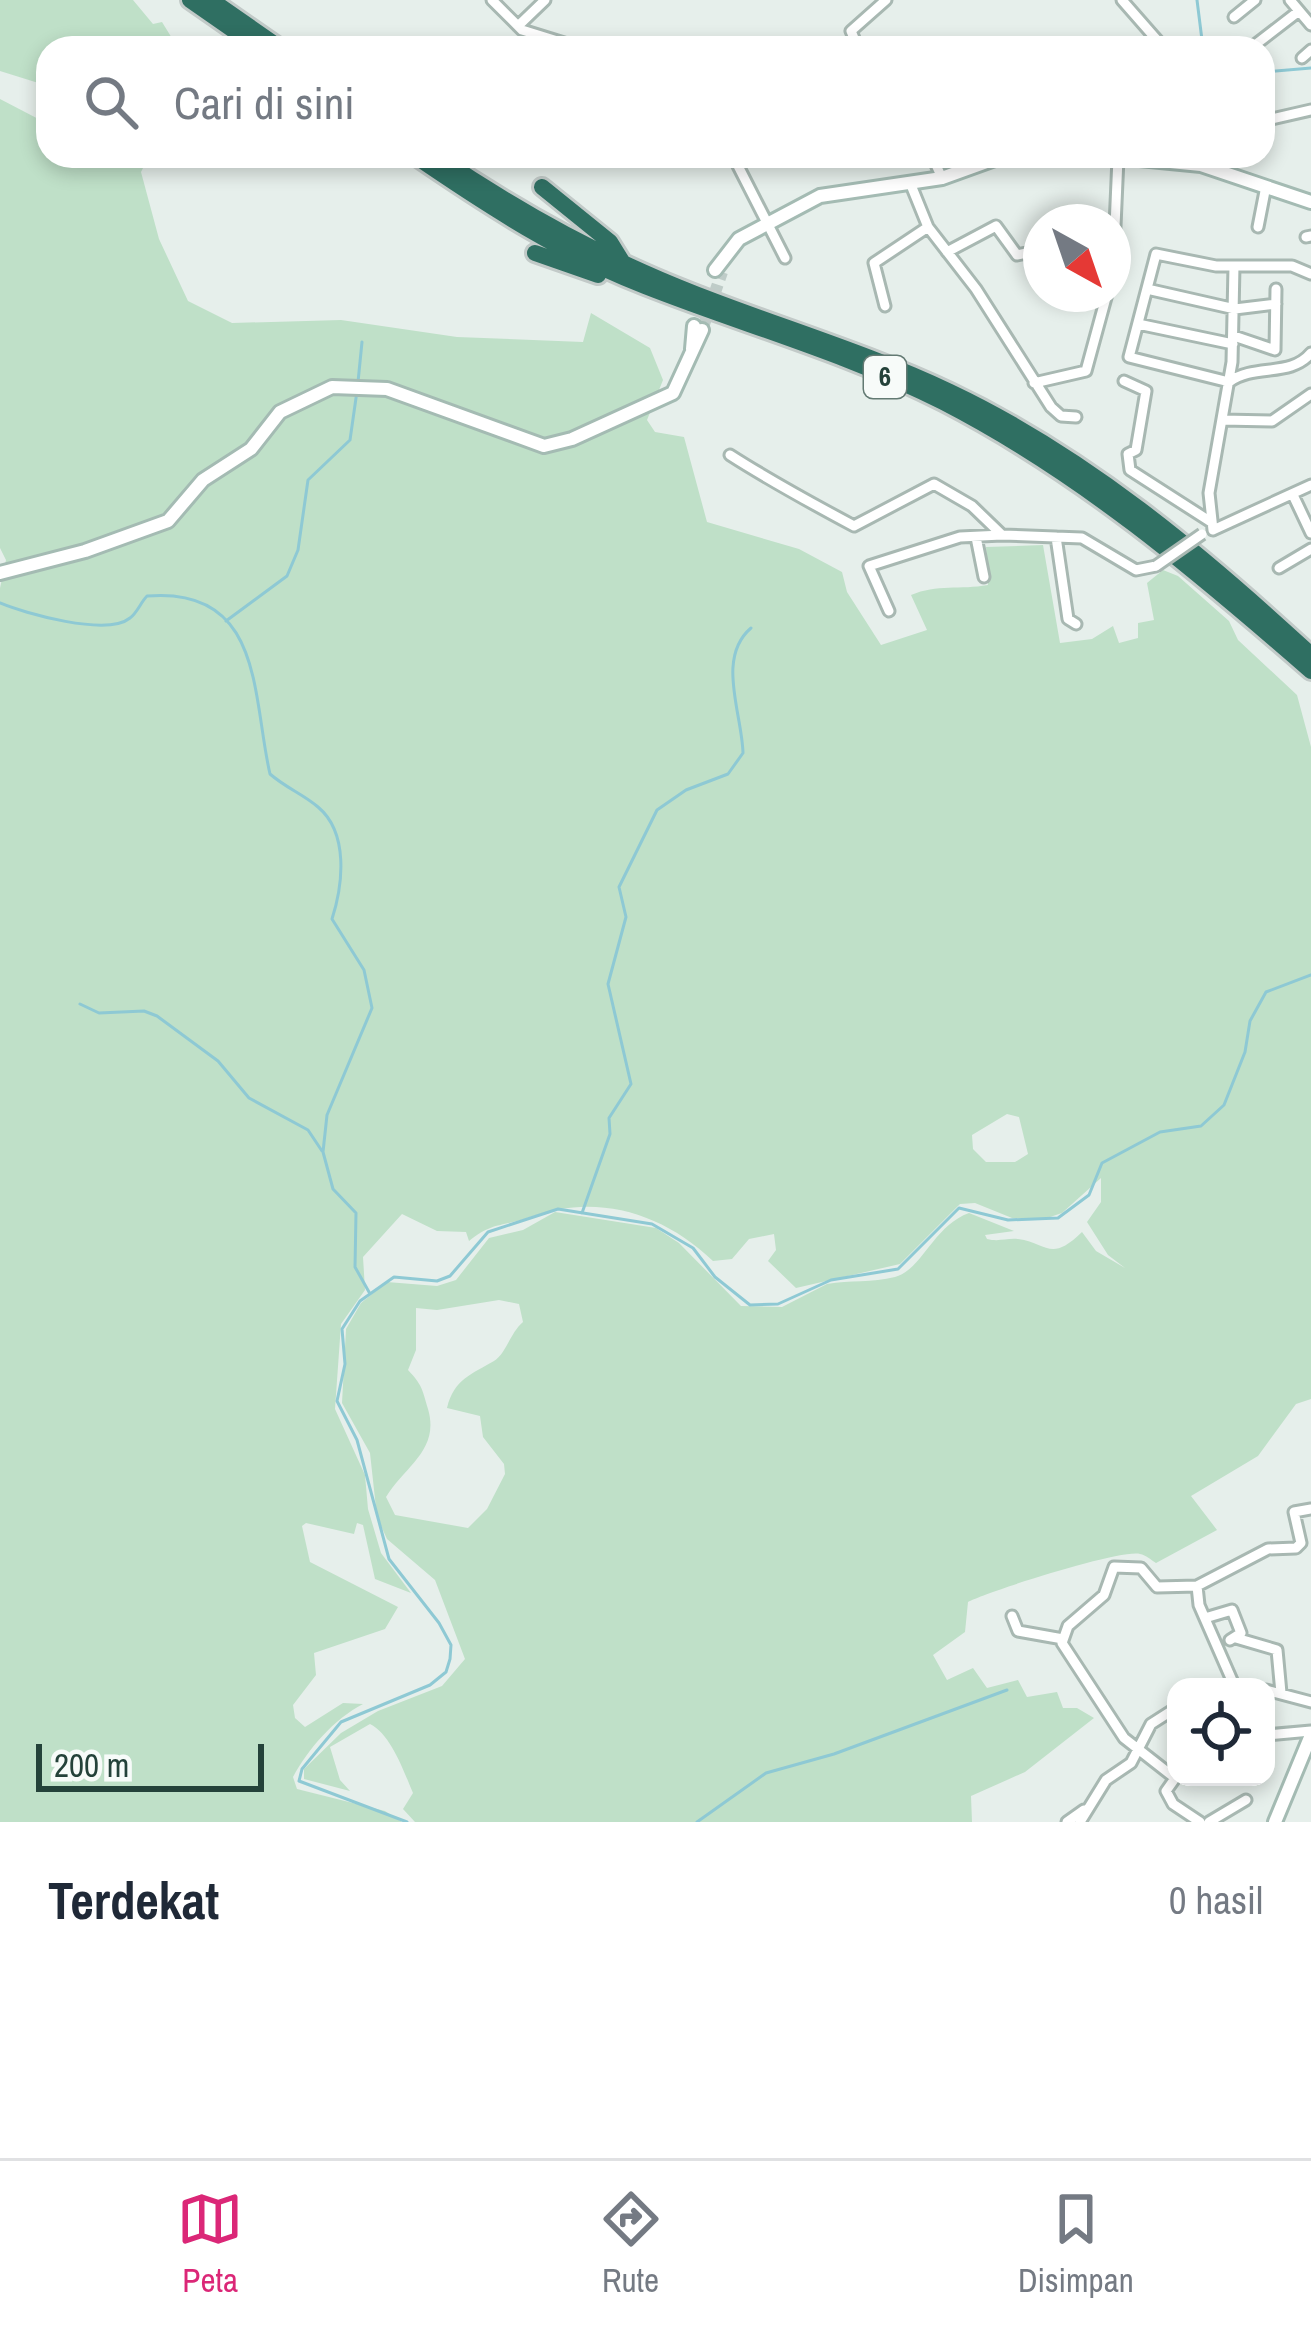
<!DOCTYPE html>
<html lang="id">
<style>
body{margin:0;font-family:"Archivo Narrow",sans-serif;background:#f6f6f7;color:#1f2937}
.controls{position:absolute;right:36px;bottom:36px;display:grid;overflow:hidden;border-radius:24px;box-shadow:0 6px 18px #0003}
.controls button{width:108px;height:108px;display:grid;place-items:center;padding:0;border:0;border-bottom:3px solid #e0e1e3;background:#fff;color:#1f2937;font:60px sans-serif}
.compass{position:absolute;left:1023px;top:204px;width:108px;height:108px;border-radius:50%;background:#fff;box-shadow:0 6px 18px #0003;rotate:140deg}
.scale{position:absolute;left:36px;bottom:30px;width:228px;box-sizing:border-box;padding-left:12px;border:6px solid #24423a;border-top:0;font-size:33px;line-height:42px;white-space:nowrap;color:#24423a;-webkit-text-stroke:9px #f7fbf9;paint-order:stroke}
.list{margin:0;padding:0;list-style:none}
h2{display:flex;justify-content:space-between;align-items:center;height:156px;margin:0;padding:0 48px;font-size:51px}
h2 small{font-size:39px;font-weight:400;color:#747a83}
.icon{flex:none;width:66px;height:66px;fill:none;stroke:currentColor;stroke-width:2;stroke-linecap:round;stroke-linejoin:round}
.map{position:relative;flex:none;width:1311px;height:1822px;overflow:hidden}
.search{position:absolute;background:#fff;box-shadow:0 6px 18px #0003;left:36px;right:36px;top:36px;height:132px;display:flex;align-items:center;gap:30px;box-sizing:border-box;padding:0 42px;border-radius:36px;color:#747a83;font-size:45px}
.sheet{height:336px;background:#fff}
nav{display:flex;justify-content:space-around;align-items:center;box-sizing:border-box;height:168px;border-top:3px solid #e0e1e3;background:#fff;font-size:33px;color:#747a83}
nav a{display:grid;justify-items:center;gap:6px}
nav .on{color:#db2777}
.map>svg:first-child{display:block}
.green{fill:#bfe0c8;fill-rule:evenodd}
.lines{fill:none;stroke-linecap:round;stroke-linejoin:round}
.stream{stroke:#8ec9d4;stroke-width:3}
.secondary-tunnel{stroke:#bfccc8;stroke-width:12;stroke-dasharray:12 6;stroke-linecap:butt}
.street-casing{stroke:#a8b8b2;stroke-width:15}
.secondary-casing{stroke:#a4bbb3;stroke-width:18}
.highway-casing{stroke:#c2cac8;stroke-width:22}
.street{stroke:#fff;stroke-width:9}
.secondary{stroke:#fff;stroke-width:12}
.highway{stroke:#2f6f62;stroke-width:16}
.street-bridge-casing{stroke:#a8b8b2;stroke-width:15;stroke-linecap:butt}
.street-bridge{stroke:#fff;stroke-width:9}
.labels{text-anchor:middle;stroke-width:10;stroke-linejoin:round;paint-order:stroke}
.shield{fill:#f7fbf9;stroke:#637a73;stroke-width:3}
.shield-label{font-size:27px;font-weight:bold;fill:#24423a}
</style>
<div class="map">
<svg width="1311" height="1822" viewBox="0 0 1311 1822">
<rect width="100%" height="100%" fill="#e6efeb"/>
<path class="green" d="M0,0h133l20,24 9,-2 16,26h-130v38l-48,-15z
M0,99l48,25v32h101l-8,16 18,67 29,62 44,22 109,-3 116,17 126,5 8,-29 59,35 13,32 -16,40 8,12 29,5 23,85 92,27 43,23 5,20 34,53 46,-15 -16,-35c26,-11 49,-5 77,-10l-2,-38 57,-2 17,98 32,-4 21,-13 6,17 19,-5v-15l16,-3 -7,-37 16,-13 15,6 51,45 9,19 59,55 14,52v652l-15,5 -38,52 -67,40 26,34 -61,33c-5,-3 -10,-8 -16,-9 -19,-5 -151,37 -172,48l-3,30 -32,23 14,25 26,-12 14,20 31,-8 9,17 30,-5 6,16h14l17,10 -69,54 -54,24 1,26h-557l-12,-13 10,-16c-9,-21 -22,-59 -43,-69l-40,23 10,33 10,11 -46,-12v-10l37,-36 37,-22 64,-25 23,-27 -30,-79 -48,-41 -10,-22 -7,-64 -28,-50 4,-74 15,-26 26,-21 50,4 19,-6 33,-42 34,-8 32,-18 101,16 23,15 62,63 41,1 45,-23c23,-4 45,-1 68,-7 28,-8 38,-51 74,-64l45,18 -29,4 2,4c12,3 19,-1 31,0 30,4 32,24 64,-7l14,19 29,17 -17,-13 -21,-33 14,-20v-24l-39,35 -18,6 -32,-1 -37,-15 -15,1 -60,60 -104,24 -28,-27 8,-11 -2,-16 -25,5 -17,20 -19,2c-51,-49 -117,-68 -183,-44 -27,10 -36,4 -61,24l-3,-9 -29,-1 -35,-17 -39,43 2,33 -24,34 -6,85 30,66 3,34 13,44 51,68 -21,-28 -36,-14 -12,-54 -6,-2 -3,11 -48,-11 -4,3 8,36 88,45 -13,22 -71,24 2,22 -23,30 2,13 10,9 38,-24 20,1c-29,15 -55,45 -70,73l4,12 88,22 17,11h-402v-1234l6,-28 -6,-12zM1007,1114l12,3 9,37 -13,8h-29l-13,-13 -1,-14zM499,1300l20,4 4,18c-13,11 -17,32 -29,39 -22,13 -40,18 -47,47l33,8 3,21 21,27 1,10 -18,35 -19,19 -73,-13 -9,-18c19,-31 54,-47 42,-88 -6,-21 -6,-24 -20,-39l8,-20v-42l21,2z"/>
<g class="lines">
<path class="stream" d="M1197,0l6,48
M1263,72l48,-4
M358,382l4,-40
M0,603c24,10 107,34 130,15 7,-5 11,-16 17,-22 117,-10 105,101 123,178 16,14 33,20 48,33 31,26 25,78 14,112l32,51 8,38 -45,107 -4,37 10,37 23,24 -1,54 14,25
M226,621l61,-45 11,-26 10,-70 42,-40 7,-49
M80,1004l19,9 45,-2 13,5 61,45 31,37 59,32 14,21
M582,1213l28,-79 -1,-16 22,-34 -23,-100 18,-67 -7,-30 38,-77 29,-20 42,-16 15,-21c-1,-40 -27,-95 8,-125
M407,1822l-108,-41 3,-12 39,-47 89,-37 16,-13 4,-13 1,-14 -12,-22 -50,-64 -32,-119 -20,-39 8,-37 -3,-35 18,-28 34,-24 43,4 13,-5 38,-44 70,-23 94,15 41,24 22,29 35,28 28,-1 53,-24 67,-11 61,-61 49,12 50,-2 31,-23 13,-32 58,-31 41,-6 23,-21 21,-53 5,-31 16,-29 45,-17
M697,1822l69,-49 68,-19 173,-64"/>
<path class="secondary-tunnel" d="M702,330l20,-58"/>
<g class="street-casing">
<path id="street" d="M492,0l30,30 58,18
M1122,0l42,48
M1290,0l21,25
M1234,17l21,-17
M518,26l27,-26
M858,48l-7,-17 35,-31
M1251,48l48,-37
M1302,58l9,-8
M1263,121l48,-11
M733,156l52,102
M932,156l10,22
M911,185l17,42 48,62 75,118 10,9 15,1
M1258,227l8,-41
M1306,237l5,-1
M947,252l49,-26 21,29 24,-5
M1113,272l5,-114
M1311,274l-19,-8h-76l-60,-12 -27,103 100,25c26,-19 61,-4 82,-29
M1147,289l88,20 41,-5
M885,306l-11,-43 54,-36
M1138,324l95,20
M1234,336l41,14 1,-61
M1124,381l22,10 -10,59 -8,4 2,16 81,52
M1034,383l52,-12 21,-77
M1222,420l50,1 39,-27
M730,455c42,27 81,48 124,71l80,-42 38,22 30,29
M1293,495l18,38
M1213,530l-4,-37 23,-131 2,-96
M1213,530l98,-45
M976,537l8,40
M1056,537l12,82 8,5
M1279,568l32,-19
M889,611l-20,-45 91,-29 42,-2 80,3 54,32 20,-4
M1012,1616l6,15 45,8
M1205,1618l27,-8 9,23 -11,7
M1236,1638l41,12 4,43
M1234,1685l-35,-80 -2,-19 71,-37 28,-1 5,-5 -7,-31 17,-3
M1226,1687h18
M1266,1690l45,12
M1266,1735l45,-4
M1176,1777l-10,14 7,13 27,18
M1175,1778l-51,-40 -62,-95 6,-17 36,-31 10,-28 27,1 16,19 40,-1
M1067,1822l17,-12
M1080,1822l26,-42 25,-17 20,-39 25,-16
M1209,1822l37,-22"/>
</g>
<g class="secondary-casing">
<path id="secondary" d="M1109,156l92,9 110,37
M715,270l24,-31 81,-43 122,-18 61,-22
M692,349l2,-23
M0,573l85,-22 83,-30 35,-41 48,-31 29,-37 52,-25 55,2 157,57 28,-7 101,-46 29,-63
M1275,1822l36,-87"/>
</g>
<g class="highway-casing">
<path id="highway" d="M190,0l69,48
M211,0l69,48
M415,156c73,50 147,98 230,130 99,39 204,68 298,116 138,71 252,168 368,269
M437,156c66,45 133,84 206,116 100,45 208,73 307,120 135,64 252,162 361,263
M542,187l68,55 13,21
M535,253l63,22"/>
</g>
<use href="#street" class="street"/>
<use href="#secondary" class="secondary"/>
<use href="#highway" class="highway"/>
<g class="street-bridge-casing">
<path id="street-bridge" d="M1156,566l46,-32"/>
</g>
<use href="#street-bridge" class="street-bridge"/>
</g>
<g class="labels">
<rect class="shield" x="864" y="356" width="42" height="42" rx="9"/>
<g class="shield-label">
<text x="885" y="386">6</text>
</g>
</g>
</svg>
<div class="controls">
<button><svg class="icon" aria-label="locate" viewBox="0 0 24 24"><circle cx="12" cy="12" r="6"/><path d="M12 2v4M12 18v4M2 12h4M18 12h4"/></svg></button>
</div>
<svg class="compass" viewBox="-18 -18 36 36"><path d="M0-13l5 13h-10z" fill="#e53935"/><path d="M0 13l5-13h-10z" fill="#747a83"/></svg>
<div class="scale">200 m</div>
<div class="search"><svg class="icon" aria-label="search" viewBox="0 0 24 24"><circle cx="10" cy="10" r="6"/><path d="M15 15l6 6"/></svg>Cari di sini</div>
</div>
<section class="sheet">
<h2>Terdekat<small>0 hasil</small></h2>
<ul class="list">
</ul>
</section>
<nav>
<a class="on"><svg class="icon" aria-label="map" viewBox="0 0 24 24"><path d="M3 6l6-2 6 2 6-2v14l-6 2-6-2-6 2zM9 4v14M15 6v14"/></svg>Peta</a>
<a><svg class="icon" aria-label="directions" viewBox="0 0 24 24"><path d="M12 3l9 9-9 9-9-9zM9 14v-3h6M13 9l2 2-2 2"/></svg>Rute</a>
<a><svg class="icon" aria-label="saved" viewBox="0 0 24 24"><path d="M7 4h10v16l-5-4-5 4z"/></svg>Disimpan</a>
</nav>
